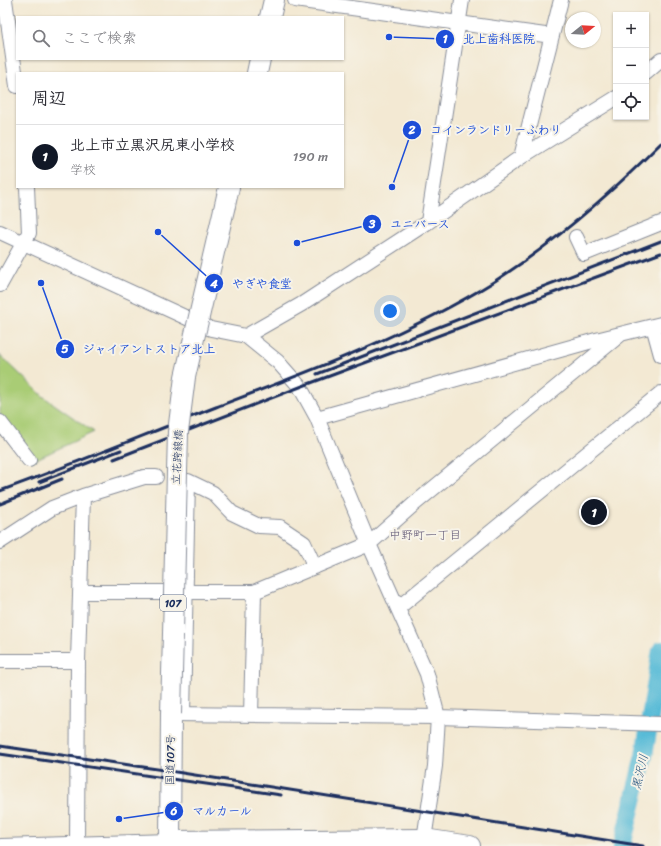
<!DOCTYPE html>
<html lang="ja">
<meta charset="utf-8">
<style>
body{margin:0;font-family:Sriracha,"Klee One",sans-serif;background:#f2f2f3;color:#2b2b33}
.controls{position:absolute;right:12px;top:12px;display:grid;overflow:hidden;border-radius:0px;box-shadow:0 1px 3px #0004}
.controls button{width:36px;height:36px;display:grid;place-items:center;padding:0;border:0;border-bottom:1px solid #e1e1e2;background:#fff;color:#2b2b33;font:20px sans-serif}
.compass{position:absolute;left:565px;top:12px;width:36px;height:36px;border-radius:50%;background:#fff;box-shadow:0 1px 3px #0004;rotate:72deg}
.you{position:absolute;left:390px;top:311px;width:14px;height:14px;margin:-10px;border:3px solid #fff;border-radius:50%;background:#1a73e8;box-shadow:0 0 0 6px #1a73e833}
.badge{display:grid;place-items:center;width:26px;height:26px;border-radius:50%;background:#111827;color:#fff;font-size:13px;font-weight:700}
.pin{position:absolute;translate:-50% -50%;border:2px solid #fff;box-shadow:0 1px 4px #0006}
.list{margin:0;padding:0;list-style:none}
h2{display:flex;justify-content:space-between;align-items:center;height:52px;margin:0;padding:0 16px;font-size:17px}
h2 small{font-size:13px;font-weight:400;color:#7c7c81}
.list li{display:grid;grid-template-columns:26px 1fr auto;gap:12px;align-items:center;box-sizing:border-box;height:64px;padding:0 16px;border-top:1px solid #e1e1e2}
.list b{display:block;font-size:15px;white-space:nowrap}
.list p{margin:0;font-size:13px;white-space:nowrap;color:#7c7c81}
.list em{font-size:13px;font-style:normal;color:#7c7c81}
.icon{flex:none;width:22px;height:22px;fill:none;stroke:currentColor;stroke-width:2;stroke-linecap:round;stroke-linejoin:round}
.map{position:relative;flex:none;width:661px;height:846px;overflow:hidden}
.search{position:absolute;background:#fff;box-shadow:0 1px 3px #0004;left:16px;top:16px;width:328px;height:44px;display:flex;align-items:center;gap:10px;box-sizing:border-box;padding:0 14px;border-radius:0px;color:#7c7c81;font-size:15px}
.panel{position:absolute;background:#fff;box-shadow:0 1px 3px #0004;left:16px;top:72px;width:328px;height:116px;border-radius:0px}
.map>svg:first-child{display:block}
.green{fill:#a9cc75;stroke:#627e6a}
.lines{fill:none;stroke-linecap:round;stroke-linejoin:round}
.river{stroke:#58bbd7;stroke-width:18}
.minor-casing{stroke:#878c98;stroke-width:16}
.highway-casing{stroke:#878c98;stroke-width:22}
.minor{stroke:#fff;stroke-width:14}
.highway{stroke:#fff;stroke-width:20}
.rail{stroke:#1b2f5e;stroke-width:3}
.highway-bridge-casing{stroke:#878c98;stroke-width:22;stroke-linecap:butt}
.highway-bridge{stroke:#fff;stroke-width:20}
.labels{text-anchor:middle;stroke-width:4;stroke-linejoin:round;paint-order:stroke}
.shield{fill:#f7f3e8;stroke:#5d6a87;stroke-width:1}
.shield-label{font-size:10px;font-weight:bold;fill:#1b2f5e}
.street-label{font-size:11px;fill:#1b2f5e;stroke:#f7f3e8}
.neighbourhood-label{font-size:12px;fill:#605775;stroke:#f7f3e8}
.water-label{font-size:12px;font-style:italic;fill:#2d5982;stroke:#f7f3e8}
.leader{fill:none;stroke:#1d4ed8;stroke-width:1.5}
.callout-dot{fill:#1d4ed8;stroke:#f7f3e8;stroke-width:1.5}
.mark-label{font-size:12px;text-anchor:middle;font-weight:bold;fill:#fff}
.callout-label{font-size:12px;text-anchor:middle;font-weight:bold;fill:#1d4ed8;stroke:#f7f3e8;stroke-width:4;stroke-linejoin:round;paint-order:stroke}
</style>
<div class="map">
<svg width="661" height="846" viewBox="0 0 661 846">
<rect width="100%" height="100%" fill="#f7f3e8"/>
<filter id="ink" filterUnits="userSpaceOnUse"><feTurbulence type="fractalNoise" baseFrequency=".025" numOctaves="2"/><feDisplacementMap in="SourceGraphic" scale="8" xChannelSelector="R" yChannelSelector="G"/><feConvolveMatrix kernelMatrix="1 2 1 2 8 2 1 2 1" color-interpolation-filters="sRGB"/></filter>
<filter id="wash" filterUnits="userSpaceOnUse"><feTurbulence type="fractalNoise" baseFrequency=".012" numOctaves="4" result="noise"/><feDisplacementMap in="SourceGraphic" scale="16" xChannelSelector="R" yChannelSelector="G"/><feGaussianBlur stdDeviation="0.9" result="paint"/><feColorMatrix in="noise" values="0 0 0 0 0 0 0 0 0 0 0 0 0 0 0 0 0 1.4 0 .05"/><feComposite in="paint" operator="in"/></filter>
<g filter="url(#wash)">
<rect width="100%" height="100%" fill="#f3e9d3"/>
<path class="green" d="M0,355l44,42 50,35 -62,29 -32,-43z"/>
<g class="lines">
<path class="river" d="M622,846l22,-90 17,-106"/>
</g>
</g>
<g filter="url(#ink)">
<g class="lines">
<g class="minor-casing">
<path id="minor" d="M5,0l12,86
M295,0l257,36
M646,73l15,-13
M521,157l40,-157
M428,222l34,-222
M0,232l211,97 35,7 32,26 22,25 17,31 52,126 58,130 11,43 -3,49 -12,80
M576,237l8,17 77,-31
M0,285l29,-52 -2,-46
M653,326l8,29
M246,336l56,-32 126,-82 93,-65 95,-59
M317,418l279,-78 65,-16
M0,422l29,38
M83,496l61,-19h12
M0,542l52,-34 31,-12 -5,165 -1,185
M80,592h174l115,-48 44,-39 208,-171
M398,608l263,-215
M0,661h78
M171,714l267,3 223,7
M183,714l5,-233 25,12 19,20 27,13 21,1 24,16 11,24
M251,715l3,-123
M1,846l169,-5v5"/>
</g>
<g class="highway-casing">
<path id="highway" d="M270,17l4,-17
M257,73l3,-14
M225,205l4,-18
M171,714l-1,127 254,-2 46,7"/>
</g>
<use href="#minor" class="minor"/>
<use href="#highway" class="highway"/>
<path class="rail" d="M317,374l344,-133
M114,459l186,-72 361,-134
M39,482l82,-32
M0,491c72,-26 144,-56 216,-84 95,-36 192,-72 279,-126 61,-39 115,-87 166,-138
M0,504l62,-25
M0,746l157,23 486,77
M0,754l281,41"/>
<g class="highway-bridge-casing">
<path id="highway-bridge" d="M171,714l7,-282 7,-55 40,-172"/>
</g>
<use href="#highway-bridge" class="highway-bridge"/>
</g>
</g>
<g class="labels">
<rect class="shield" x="160" y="595" width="26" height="16" rx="3"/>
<g class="shield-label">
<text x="173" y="607">107</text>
</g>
<g class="street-label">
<text transform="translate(177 457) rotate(-87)" y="4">立花跨線橋</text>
<text transform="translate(170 760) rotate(-89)" y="4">国道107号</text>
</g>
<g class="neighbourhood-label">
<text x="425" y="539">中野町一丁目</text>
</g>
<g class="water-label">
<text transform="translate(640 772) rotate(-77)" y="4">黒沢川</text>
</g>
</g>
<path class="leader" d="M389 37L445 39M392 187L412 130M297 243L372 224M158 232L214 283M41 283L65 349M119 819L174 811"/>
<g class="callout-dot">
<circle cx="389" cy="37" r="4"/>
<circle cx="392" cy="187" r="4"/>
<circle cx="297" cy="243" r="4"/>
<circle cx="158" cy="232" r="4"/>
<circle cx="41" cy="283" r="4"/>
<circle cx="119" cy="819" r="4"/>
<circle cx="445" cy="39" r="10"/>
<circle cx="412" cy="130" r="10"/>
<circle cx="372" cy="224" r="10"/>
<circle cx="214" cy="283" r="10"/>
<circle cx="65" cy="349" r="10"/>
<circle cx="174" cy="811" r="10"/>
</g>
<g class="mark-label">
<text x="445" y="43">1</text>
<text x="412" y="134">2</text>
<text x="372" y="228">3</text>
<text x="214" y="288">4</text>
<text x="65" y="353">5</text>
<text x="174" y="815">6</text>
</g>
<g class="callout-label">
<text x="499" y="43">北上歯科医院</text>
<text x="496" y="134">コインランドリーふわり</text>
<text x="420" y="228">ユニバース</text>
<text x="262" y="288">やぎや食堂</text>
<text x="149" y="353">ジャイアントストア北上</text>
<text x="222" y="815">マルカール</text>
</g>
</svg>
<div class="controls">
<button>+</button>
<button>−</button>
<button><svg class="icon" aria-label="locate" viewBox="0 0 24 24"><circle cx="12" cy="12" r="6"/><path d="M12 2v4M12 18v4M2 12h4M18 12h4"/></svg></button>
</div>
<svg class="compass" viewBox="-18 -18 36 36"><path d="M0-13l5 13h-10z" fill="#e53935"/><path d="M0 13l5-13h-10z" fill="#7c7c81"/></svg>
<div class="you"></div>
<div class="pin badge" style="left:594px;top:512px">1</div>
<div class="search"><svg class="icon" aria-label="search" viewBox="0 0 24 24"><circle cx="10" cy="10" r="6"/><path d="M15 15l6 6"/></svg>ここで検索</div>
<section class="panel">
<h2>周辺<small></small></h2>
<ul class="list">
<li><span class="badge">1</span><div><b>北上市立黒沢尻東小学校</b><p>学校</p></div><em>190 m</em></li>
</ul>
</section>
</div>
